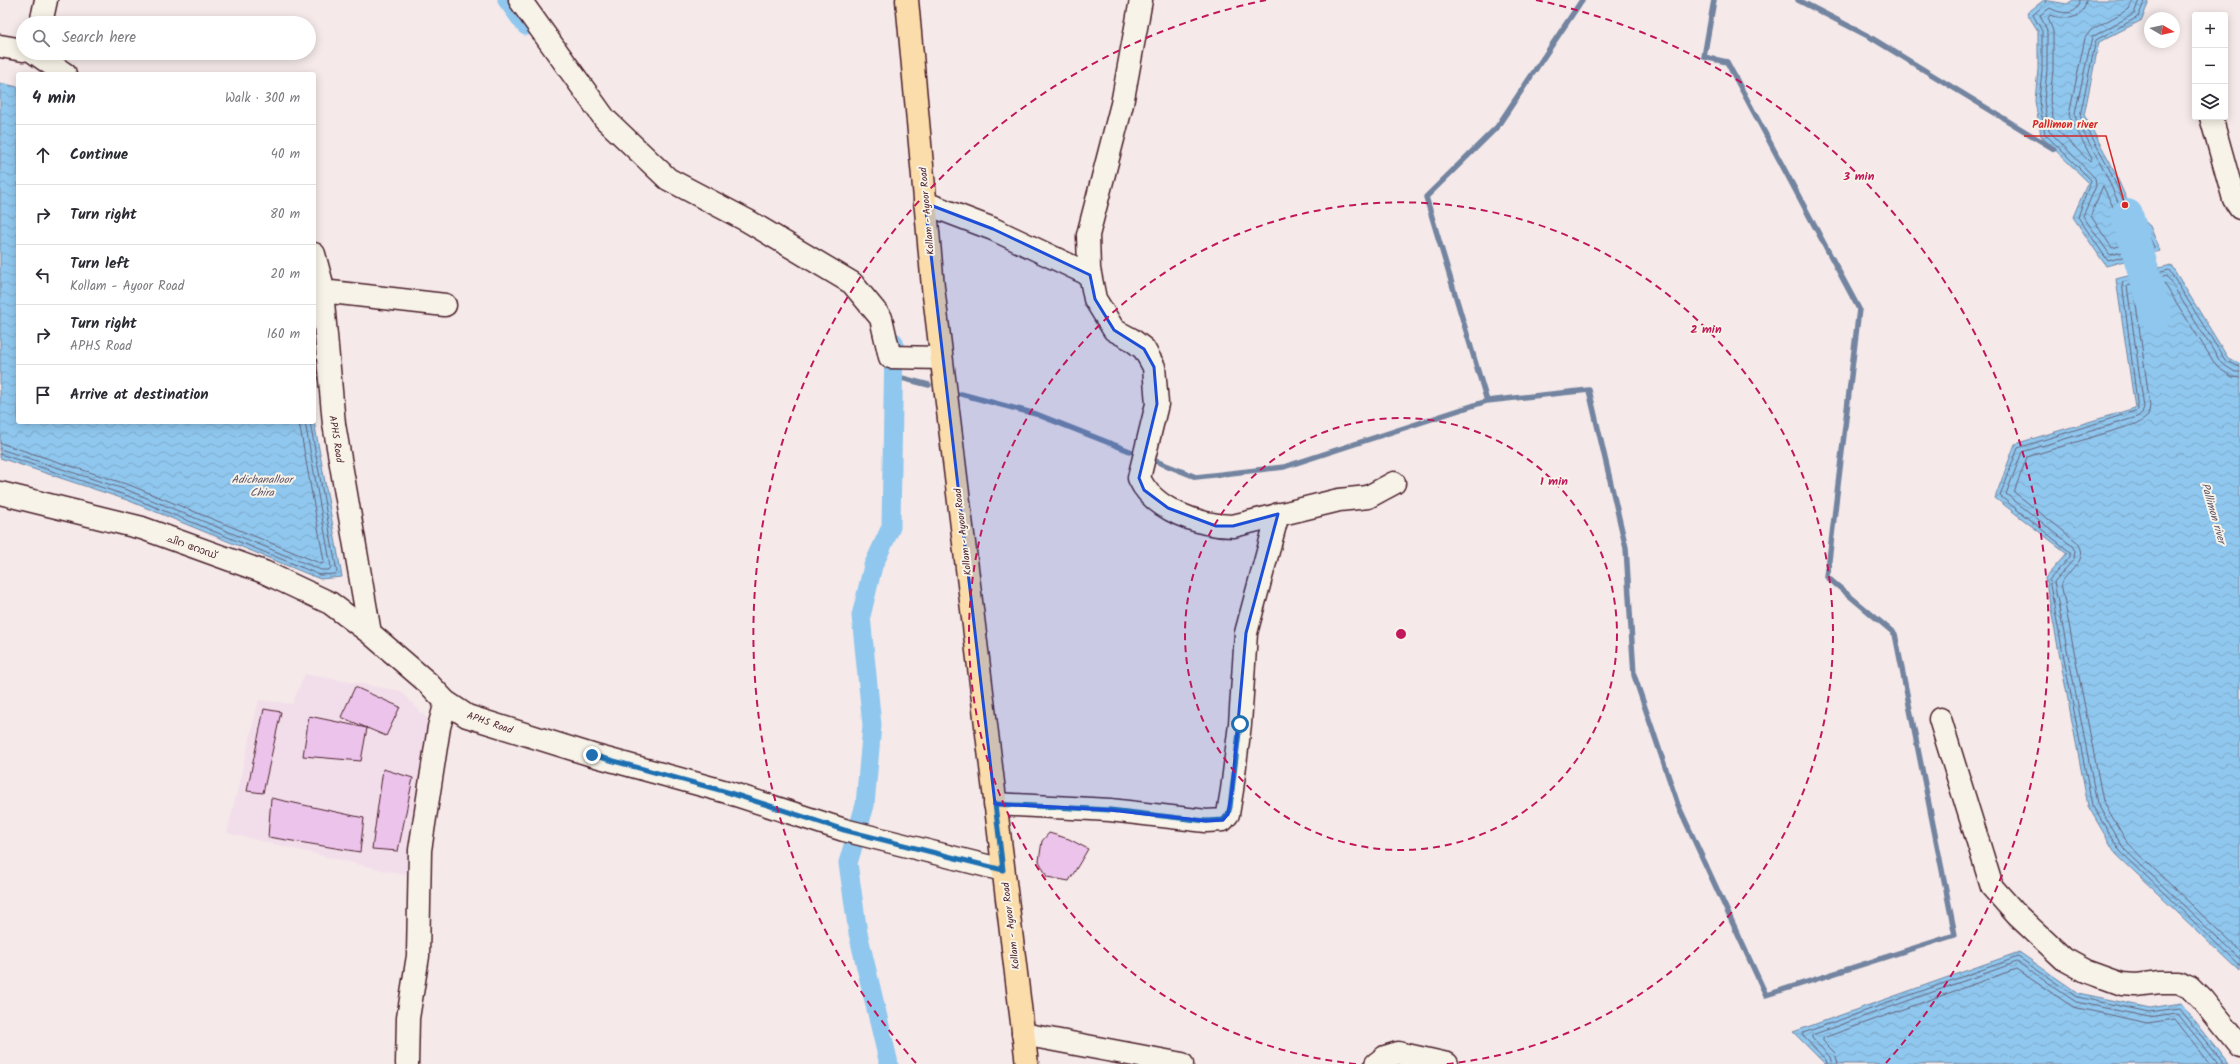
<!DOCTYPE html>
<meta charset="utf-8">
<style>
body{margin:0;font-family:Kalam,"Noto Sans Malayalam",sans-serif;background:#f7f7f7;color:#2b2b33}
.controls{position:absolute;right:12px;top:12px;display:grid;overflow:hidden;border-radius:4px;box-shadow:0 2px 10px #0003}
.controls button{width:36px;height:36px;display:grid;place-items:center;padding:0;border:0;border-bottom:1px solid #e1e1e2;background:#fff;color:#2b2b33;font:20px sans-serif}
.compass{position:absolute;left:2144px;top:12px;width:36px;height:36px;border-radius:50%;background:#fff;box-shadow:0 2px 10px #0003;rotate:99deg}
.stop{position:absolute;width:12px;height:12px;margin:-9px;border:3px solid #1f6fb2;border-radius:50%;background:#fff}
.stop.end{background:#1f6fb2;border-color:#fff;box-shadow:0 1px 4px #0008}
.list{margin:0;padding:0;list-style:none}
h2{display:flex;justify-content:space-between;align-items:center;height:52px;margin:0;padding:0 16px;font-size:17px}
h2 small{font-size:13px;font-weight:400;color:#7c7c81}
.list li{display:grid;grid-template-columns:26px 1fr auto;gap:12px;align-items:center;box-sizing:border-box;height:60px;padding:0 16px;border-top:1px solid #e1e1e2}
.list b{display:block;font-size:15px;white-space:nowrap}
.list p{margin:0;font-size:13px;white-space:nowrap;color:#7c7c81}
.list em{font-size:13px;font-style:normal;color:#7c7c81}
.icon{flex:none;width:22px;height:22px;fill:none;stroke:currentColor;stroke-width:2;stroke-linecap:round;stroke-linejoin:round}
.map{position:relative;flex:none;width:2240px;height:1064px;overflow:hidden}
.search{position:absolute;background:#fff;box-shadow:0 2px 10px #0003;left:16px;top:16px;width:300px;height:44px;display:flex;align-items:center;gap:10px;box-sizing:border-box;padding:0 14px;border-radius:22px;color:#7c7c81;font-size:15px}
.panel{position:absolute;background:#fff;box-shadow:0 2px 10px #0003;left:16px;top:72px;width:300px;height:352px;border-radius:4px}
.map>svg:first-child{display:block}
.built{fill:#f2deea}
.water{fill:url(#water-waves);stroke:#7384a0}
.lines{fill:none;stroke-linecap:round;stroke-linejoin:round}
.shore{stroke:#666279;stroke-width:1}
.stream{stroke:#7384a0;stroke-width:5.5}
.canal{stroke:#8fc7ee;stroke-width:19}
.river{stroke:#8fc7ee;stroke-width:32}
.building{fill:#ecc3eb;stroke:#4a1f2b}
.minor-casing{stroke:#4a1f2b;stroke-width:25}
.major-casing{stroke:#4a1f2b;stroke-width:25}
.minor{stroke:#f7f3e8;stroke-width:22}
.major{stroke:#fbddab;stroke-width:22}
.route{stroke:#1f6fb2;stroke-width:5}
.marked{fill:#1d4ed8;fill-opacity:0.2;stroke:#1d4ed8;stroke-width:3;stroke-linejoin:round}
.ring{fill:none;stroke:#c2185b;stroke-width:2;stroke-dasharray:7 5}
.labels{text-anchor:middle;stroke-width:4;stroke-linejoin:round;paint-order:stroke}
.street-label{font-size:10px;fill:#4a1f2b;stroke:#f7f3e8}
.water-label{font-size:11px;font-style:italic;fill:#5f5166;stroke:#f7f3e8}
.centre{fill:#c2185b;stroke:#f7f3e8;stroke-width:2}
.ring-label{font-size:12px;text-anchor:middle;font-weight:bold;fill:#c2185b;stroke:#f7f3e8;stroke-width:4;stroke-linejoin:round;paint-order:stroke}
.leader{fill:none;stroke:#d62828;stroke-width:1.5}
.callout-dot{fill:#d62828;stroke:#f7f3e8;stroke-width:1.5}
.callout-label{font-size:11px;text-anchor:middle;font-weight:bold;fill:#d62828;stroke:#f7f3e8;stroke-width:4;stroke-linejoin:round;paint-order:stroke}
</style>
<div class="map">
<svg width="2240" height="1064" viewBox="0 0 2240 1064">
<defs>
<pattern id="water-waves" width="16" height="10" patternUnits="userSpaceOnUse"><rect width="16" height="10" fill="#8fc7ee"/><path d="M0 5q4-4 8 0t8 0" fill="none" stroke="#7daacc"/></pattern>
</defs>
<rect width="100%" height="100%" fill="#f5e9e9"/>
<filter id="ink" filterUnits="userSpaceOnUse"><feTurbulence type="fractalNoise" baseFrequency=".025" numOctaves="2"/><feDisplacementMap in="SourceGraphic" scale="8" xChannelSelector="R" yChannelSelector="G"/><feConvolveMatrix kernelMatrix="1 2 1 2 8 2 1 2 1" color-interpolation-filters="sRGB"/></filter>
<g filter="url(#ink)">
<path class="built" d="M305,674l96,17 33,35 -26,150 -181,-43 32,-133 33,4z"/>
<path class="water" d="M2044,0l23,4 6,-4h76l-7,20 -43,22 -15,73 26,47 21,47 19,17 10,25 -54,15 -33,-49 15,-35 -47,-46 -6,-35 3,-32v-38l-11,-18z
M0,83l18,4v335l296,-1 28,156 -22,2 -193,-79 -127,-42z
M2171,265l57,93 12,6v608l-124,-118 -28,-48 -43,-228 22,-25 -72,-55 20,-54 120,-36 -19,-129z
M2019,952l59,41 72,15 31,-5 48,61h-404l-32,-32z"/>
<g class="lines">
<path class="shore" d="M2046,0l-1,4 -12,11 9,16v39l-3,31 6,33 46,46 -13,37 30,44 45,-12 1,-2 -8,-18 -19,-19 -20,-46 -27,-48 16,-76 42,-23 7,-17
M2080,0c-1,17 -20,14 -30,8l-10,7 7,16v39l-3,31 5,30 46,47 1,8 -13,30 27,39 36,-9 1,-3 -5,-12 -19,-18 -21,-47 -26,-47 -1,-6 17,-76 42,-23 5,-14
M2086,0c-1,20 -21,21 -36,15l-2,3 5,13v39l-3,30 5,28 35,34 2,-3 -23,-44 16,-77 6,-8 38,-21 4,-9
M2103,186l15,31 19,18 1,6 -26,7 -21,-32z
M2240,367l-15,-7 -56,-90 -47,12 16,128 -120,38 -18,48 70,56v5l-21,23 43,225 28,46 120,115
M2240,372h-5l-14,-9 -54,-87 -40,10 17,121 -2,6 -5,4 -115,35 -16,42 66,52 3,5 -1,8 -20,23 43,221 26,45 117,111
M2240,378l-8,-1 -15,-10 -53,-84 -30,7 16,116 -2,10 -9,7 -112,34 -13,35 62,49c16,17 -7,29 -15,42l42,218 25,43 112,107
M0,443l132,43 190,78 2,-3 -25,-139
M0,449l130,42 191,79h8l2,-3 -26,-145
M0,454l128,42 192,79 15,-1 2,-2 -27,-150
M1827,1064l-1,-4 -23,-24v-3l215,-76 59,40 72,15 30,-4 45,56
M1832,1064l-2,-7 -18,-19v-3l205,-73 59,40 73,15 28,-4 41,51
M1838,1064l-3,-11 -12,-12v-3l193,-69 57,38 74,16 28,-4 35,45"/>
<path class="stream" d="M1798,0l72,37 184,112
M894,376l35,9
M961,394l75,20 104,41
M1487,401l-61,-204 71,-70 85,-127
M1148,458l48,19 88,-10 203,-66 102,-11 37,158 8,127 44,130 88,190 189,-60 -60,-301 -68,-57 32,-268 -132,-247 -23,-5 10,-57"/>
<path class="canal" d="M507,0l19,26
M889,1064l-31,-131 -10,-70 17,-58 7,-80 -11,-109 12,-50 18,-39 3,-185"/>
<path class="river" d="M2127,215l29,99"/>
</g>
<path class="building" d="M355,687l45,20 -14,29 -45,-19z
M264,709l17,3 -18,81 -16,-2z
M309,716l58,12 -6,33 -58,-5z
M383,769l30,9 -15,73 -26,-2z
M271,798l93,20 -4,34 -92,-15z
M1049,833l20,6 19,10 -19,32 -22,-4 -8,-16 3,-20z"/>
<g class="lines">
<g class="minor-casing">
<path id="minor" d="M520,0l85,119 63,60 80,42 104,62 29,35 9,39 51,1
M1141,0l-19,104 -34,131 1,34 6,30 19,31 17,9 13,10 10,18 3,37 -18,74c14,32 61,48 94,48l106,-26 29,-3 26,-14
M41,23l5,-23
M0,46l23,4
M35,53l30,21
M2211,117l23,82 6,9
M925,203l68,26 97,46
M314,254l7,26 13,144 36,209 58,50 18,19 21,14 125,39 135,37 117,38 159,40
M322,291l123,14
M0,493l142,35 122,44 66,31 40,30
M1940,719l52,168 25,28 47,44 22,12 36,13 14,1 24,-3h18l12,5 12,12 38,47
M995,804l115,6 96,11 17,-1 5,-6 4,-24 8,-66 6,-91 32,-119
M1023,1034l159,30
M407,1064l1,-46 10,-62 2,-106 19,-123 7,-25
M1376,1064l9,-7 13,-4 49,11"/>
</g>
<g class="major-casing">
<path id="major" d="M907,0l26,287 94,777"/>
</g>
<use href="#minor" class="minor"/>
<use href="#major" class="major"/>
</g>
</g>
<g class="lines" filter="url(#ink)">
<path class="route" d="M592,755l135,37 117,38 159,40 -8,-66 115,6 96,11 17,-1 5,-6 2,-7 10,-83"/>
</g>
<path class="marked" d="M925,203l68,26 97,46 5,24 19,31 30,19 10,18 3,37 -18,74 5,12 24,18 48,18h17l45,-12 -32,119 -14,157 -4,24 -5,6 -17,1 -96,-11 -115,-6z"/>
<g class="ring">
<circle cx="1401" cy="634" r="216"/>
<path d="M1356 1064A432 432 0 1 1 1446 1064"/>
<path d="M916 1063A648 648 0 0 1 1266 0M1536 0A648 648 0 0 1 1886 1063"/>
</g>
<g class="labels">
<g class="street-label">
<text transform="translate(926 211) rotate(-95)" y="4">Kollam - Ayoor Road</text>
<text transform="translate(337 439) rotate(81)" y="4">APHS Road</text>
<text transform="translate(962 532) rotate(-97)" y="4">Kollam - Ayoor Road</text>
<text transform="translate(192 546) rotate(20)" y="4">ചിറ റോഡ്</text>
<text transform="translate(490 722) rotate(19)" y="4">APHS Road</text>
<text transform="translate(1010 926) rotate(-97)" y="4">Kollam - Ayoor Road</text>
</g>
<g class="water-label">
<text x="262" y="483">Adichanalloor<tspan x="262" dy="13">Chira</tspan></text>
<text transform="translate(2214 513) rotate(74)" y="4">Pallimon river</text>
</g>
</g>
<circle cx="1401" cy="634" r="6" class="centre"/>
<g class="ring-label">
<text x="1859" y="180">3 min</text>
<text x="1706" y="333">2 min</text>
<text x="1554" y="485">1 min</text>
</g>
<path class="leader" d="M2125 205L2106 136H2024"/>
<circle class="callout-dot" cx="2125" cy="205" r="4"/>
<g class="callout-label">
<text x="2065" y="128">Pallimon river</text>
</g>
</svg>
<div class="controls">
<button>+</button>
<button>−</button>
<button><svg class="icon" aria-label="layers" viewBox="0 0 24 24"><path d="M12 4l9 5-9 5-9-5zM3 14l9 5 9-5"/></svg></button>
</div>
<svg class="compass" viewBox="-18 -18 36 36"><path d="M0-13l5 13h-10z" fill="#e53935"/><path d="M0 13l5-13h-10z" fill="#7c7c81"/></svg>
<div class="stop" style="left:1240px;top:724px"></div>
<div class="stop end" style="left:592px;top:755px"></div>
<div class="search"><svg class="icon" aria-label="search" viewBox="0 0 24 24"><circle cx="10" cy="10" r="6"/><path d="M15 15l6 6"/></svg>Search here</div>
<section class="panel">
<h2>4 min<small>Walk · 300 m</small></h2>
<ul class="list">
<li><svg class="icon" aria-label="ahead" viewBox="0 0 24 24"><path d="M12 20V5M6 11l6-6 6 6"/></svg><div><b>Continue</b></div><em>40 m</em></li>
<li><svg class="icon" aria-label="right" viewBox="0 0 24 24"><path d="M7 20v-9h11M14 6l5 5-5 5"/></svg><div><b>Turn right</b></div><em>80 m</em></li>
<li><svg class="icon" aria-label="left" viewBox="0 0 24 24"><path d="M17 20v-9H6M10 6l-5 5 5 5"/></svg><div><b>Turn left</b><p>Kollam - Ayoor Road</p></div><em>20 m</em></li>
<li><svg class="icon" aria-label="right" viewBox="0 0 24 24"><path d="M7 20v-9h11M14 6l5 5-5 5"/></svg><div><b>Turn right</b><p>APHS Road</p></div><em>160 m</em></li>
<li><svg class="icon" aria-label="arrive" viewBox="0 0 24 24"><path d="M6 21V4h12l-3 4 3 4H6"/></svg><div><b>Arrive at destination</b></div></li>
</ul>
</section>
</div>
